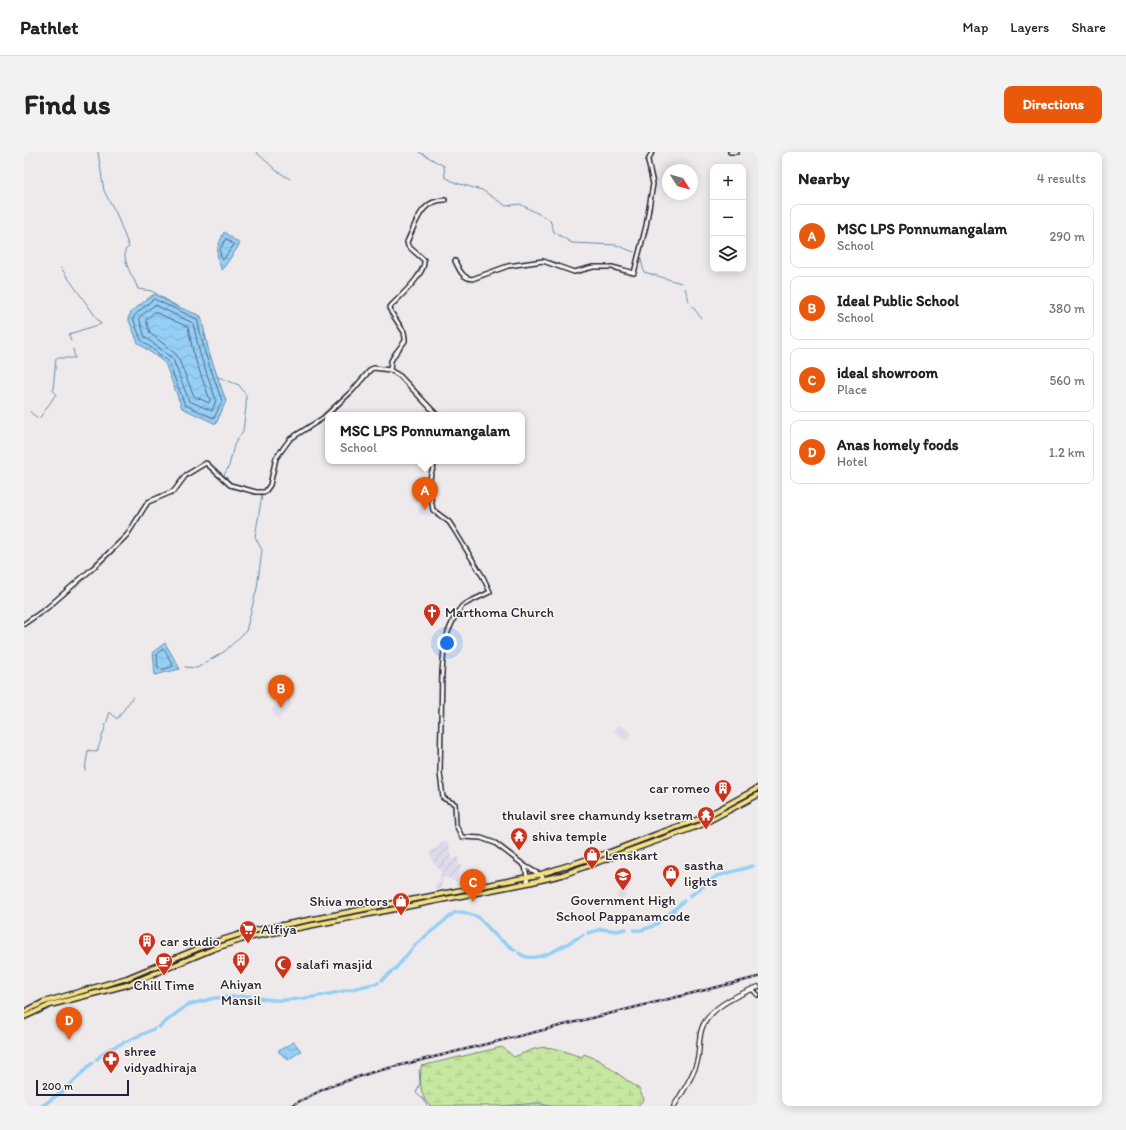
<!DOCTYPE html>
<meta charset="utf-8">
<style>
body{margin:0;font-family:Itim,sans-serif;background:#f2f2f2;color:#202124}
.controls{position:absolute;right:12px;top:12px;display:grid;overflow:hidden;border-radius:8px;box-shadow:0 2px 10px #0003}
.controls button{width:36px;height:36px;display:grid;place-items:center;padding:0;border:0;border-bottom:1px solid #e0e0e0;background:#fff;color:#202124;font:20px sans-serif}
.compass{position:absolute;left:638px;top:12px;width:36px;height:36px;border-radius:50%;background:#fff;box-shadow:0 2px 10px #0003;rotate:127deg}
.scale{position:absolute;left:12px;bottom:10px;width:93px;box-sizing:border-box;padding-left:4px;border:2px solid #22223b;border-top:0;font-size:11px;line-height:14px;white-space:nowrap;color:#22223b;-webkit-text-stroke:3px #fbf7ec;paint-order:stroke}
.you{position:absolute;left:423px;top:491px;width:14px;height:14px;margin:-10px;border:3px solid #fff;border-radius:50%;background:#1a73e8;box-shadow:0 0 0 6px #1a73e833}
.badge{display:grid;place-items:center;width:26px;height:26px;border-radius:50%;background:#ea580c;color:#fff;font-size:13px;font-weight:700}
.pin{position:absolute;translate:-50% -33px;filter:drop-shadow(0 1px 2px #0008)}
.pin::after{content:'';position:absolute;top:21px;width:14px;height:12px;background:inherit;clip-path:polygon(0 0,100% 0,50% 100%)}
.popup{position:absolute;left:301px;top:260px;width:200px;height:52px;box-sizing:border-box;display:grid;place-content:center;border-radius:8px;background:#fff;filter:drop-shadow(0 1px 3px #0005);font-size:13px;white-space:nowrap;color:#757577}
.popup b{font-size:15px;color:#202124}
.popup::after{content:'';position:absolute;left:50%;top:100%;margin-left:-8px;border:8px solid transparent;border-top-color:#fff}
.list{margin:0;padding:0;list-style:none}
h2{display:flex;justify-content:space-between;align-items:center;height:52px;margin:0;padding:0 16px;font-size:17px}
h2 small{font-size:13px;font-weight:400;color:#757577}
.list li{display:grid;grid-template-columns:26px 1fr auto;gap:12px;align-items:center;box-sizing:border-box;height:64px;margin:0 8px 8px;padding:0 8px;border:1px solid #e0e0e0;border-radius:8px}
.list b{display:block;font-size:15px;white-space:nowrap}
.list p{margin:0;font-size:13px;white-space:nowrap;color:#757577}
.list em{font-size:13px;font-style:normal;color:#757577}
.icon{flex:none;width:22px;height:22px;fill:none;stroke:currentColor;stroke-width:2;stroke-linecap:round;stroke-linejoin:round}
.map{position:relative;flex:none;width:734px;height:954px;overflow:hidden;border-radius:8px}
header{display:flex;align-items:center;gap:24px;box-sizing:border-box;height:56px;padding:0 20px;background:#fff;border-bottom:1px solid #e0e0e0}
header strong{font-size:19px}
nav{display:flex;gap:22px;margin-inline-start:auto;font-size:14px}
.intro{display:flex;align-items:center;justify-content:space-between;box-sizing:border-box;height:96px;padding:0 24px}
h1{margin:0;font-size:28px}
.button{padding:10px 18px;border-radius:8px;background:#ea580c;color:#fff;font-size:14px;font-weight:700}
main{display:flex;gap:24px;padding:0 24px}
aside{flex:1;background:#fff;border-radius:8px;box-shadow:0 2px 10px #0003}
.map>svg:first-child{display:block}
.built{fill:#dfdaea}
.industrial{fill:url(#industrial-furrows)}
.wetland{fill:url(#wetland-marsh);stroke:#74846e}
.water{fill:url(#water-waves);stroke:#678aab}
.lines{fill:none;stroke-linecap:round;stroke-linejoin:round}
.shore{stroke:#506785;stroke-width:1}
.stream{stroke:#678aab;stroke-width:1}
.canal{stroke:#95cff5;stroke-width:3.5}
.tertiary-casing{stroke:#22223b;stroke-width:6}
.secondary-casing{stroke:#22223b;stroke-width:6}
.primary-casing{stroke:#22223b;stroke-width:7}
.tertiary{stroke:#fbf7ec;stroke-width:3}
.secondary{stroke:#fbf7ec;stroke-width:3.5}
.primary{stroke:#f5e382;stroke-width:4}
.rail-casing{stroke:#22223b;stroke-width:2.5}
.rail{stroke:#fbf7ec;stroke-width:1;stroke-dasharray:3;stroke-linecap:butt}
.labels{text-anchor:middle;stroke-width:3;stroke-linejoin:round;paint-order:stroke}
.poi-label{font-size:14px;fill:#22223b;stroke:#fbf7ec;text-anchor:start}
</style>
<header>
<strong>Pathlet</strong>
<nav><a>Map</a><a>Layers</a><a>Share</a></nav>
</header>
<div class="intro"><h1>Find us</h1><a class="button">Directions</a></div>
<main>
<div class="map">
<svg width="734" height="954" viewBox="0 0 734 954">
<defs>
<pattern id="industrial-furrows" width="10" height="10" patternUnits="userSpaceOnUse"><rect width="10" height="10" fill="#dfdaea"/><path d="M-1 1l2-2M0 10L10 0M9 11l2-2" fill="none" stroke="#bfbbca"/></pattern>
<pattern id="wetland-marsh" width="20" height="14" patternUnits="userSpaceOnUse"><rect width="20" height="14" fill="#c6e7a0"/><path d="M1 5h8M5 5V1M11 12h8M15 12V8" fill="none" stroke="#aac68b"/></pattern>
<pattern id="water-waves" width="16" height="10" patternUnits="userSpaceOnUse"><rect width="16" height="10" fill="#95cff5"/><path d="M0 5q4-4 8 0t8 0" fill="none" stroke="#80b1d3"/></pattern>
</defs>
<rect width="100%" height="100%" fill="#eeeaeb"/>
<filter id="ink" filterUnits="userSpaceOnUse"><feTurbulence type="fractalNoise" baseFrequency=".025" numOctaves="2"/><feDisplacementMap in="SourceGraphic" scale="8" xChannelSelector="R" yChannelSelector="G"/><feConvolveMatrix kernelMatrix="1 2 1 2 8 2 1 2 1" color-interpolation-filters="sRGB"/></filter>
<g filter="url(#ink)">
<path class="built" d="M395,353l13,1 -1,10 -13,-2z
M262,543l6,10 -14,14 -7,-9z
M594,572l14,9 -6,8 -13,-11z
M600,729l7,3 -8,16 -7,-2z"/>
<path class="industrial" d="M419,689l6,2 2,16 7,-1 1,6 2,2 -2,8 -3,7 -12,-4 -4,12h-5v-6l5,-1v-6l2,-3 -9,-11 -3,-8 2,-5 6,-1z"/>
<path class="wetland" d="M478,895l12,10c15,-6 26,-13 43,-8 9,2 16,6 25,8l2,-3 15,6 40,29 5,10 -6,7h-208c-11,-11 -10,-25 -9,-40z"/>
<path class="water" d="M200,80l16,12 -18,26c-8,-17 -5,-22 2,-38z
M130,142l22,12 25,10 8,36 17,49 -10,23 -34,-16 -17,-45 -27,-20 -10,-25 4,-7z
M141,491l15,26 -25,6 -2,-23z
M270,890l7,9 -13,9 -10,-9z"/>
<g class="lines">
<path class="shore" d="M202,87l8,6 -11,15 -2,-2 -1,-8z
M130,147l43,20 8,34 17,48 -8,17 -29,-13 -17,-44 -27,-21 -8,-22 3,-4z
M131,153l38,18 7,31 16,46 -4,11 -23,-10 -16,-42 -28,-22 -6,-19z
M131,160l33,15 6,29 16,44 -1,3 -15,-7 -17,-41 -27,-22 -4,-13z
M138,498h3l8,16 -1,1 -12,3 -2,-2 -1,-13z"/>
<path class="stream" d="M74,0l6,39 12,22 13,34 -4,3c-1,17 8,25 13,39l14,2 26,16
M232,0l21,19 13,8
M395,0l25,14 1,11 11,6 26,7 24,16 14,-2 30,16 4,12 18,11 44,2 18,7
M616,103l4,17 37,11
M37,116l40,56 -32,10 2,7
M661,136l4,13
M668,154l9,12
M180,181l2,8
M194,225l21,8 7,10v12l-3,24 -9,14 -5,21 -5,9 7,8 5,1
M6,260l9,7 17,-25 -3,-4 3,-32h19l-2,-9
M161,515l12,1 28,-17 21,-20 11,-43 5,-38 -7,-13 7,-42 -5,-1
M61,618l3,-20 9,2 13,-40 7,7 16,-22
M395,918l1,13 -4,10 8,7 3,6
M478,954l36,-3 12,3"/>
<path class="canal" d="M666,744l27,-20 36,-10
M610,778c18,3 37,-18 50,-29
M564,781l14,-4 15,2 9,-2
M495,801c2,2 5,3 8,4 17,3 41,-14 56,-22
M358,828l14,-12 20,-24 38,-31 9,-1 15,5 20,21 17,12
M236,846c30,8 86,-8 118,-15
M135,875l28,-22 28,-7 35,-2
M72,908l11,-10 47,-21
M46,933l22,-22
M18,954l24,-17"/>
<g class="tertiary-casing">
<path id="tertiary" d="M706,0h7
M431,109c4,8 7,17 17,18l36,-13 35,-5 31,11 19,-5h19l22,6 12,-47 7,-42 -5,-23 4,-9
M413,263l-37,-39 -10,-6 1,-9 4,-7 10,-13v-3l-1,-6 -13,-20 -1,-5c9,-10 36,-33 34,-47l-16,-14 -1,-4c9,-18 13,-42 38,-42
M411,309c-1,7 -5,13 -5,19 -1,10 1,20 3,30l16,12 4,6 30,49 7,15 -21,10 -7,4 -6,8 -8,18 -4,17 -2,23 -2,101 3,25 12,6 1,21 6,12 19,1 14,5 30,23 3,17
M0,472l23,-16 46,-40 24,-23 10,-10 21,-33 26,-11 12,-16 20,-12 24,22 26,7h9l5,-7 6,-27 14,-19 33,-21 29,-27 19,-22 3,-1 16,2
M501,714l14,8 6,5
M728,837l6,6"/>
</g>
<g class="secondary-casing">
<path id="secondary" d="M650,954c8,-13 19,-29 23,-44 3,-11 1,-23 5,-34 8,-21 37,-34 56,-41"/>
</g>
<g class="primary-casing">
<path id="primary" d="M0,860l20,-10 83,-24 82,-34 38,-12 291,-57 72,-23 47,-18 48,-17 53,-29
M0,865l26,-12 77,-20 86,-36 34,-11 281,-55 34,-8 25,-9 114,-41 57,-30"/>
</g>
<use href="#tertiary" class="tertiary"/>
<use href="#secondary" class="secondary"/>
<use href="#primary" class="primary"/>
<g class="rail-casing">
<path id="rail" d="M266,954l38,-19 45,-15 385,-95"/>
</g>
<use href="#rail" class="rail"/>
</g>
</g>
<defs>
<g id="church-pin" transform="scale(0.9)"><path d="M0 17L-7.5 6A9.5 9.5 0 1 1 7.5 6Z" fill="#c8321e" stroke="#fbf7ec"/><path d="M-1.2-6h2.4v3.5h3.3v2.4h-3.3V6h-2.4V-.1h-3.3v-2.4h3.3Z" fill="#fff"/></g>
<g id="building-pin" transform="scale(0.9)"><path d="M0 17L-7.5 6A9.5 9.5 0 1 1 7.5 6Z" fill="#c8321e" stroke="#fbf7ec"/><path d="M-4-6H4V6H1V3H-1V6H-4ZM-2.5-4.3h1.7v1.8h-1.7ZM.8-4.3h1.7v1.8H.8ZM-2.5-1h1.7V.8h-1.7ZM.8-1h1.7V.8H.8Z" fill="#fff"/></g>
<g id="temple-pin" transform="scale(0.9)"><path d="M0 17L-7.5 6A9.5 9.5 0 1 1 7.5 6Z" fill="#c8321e" stroke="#fbf7ec"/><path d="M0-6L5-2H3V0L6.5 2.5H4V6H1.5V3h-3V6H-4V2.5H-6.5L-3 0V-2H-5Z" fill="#fff"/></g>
<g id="shop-pin" transform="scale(0.9)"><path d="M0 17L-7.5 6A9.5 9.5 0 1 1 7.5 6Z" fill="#c8321e" stroke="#fbf7ec"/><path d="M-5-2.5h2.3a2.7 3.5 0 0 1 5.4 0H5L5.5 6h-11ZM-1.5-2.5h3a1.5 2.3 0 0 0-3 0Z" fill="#fff"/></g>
<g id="school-pin" transform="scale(0.9)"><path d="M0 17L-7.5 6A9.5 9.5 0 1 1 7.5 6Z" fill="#c8321e" stroke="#fbf7ec"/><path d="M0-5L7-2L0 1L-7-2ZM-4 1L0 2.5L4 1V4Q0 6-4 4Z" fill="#fff"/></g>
<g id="supermarket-pin" transform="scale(0.9)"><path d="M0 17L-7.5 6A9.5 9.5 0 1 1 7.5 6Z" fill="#c8321e" stroke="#fbf7ec"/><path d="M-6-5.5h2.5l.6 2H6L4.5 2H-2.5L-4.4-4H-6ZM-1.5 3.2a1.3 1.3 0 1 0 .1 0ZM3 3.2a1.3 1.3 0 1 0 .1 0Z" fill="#fff"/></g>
<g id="cafe-pin" transform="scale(0.9)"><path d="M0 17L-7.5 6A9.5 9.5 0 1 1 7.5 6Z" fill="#c8321e" stroke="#fbf7ec"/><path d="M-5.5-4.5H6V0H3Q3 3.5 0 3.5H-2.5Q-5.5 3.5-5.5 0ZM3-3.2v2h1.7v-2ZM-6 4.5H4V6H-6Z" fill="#fff"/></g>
<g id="mosque-pin" transform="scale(0.9)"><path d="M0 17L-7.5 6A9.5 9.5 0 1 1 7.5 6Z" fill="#c8321e" stroke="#fbf7ec"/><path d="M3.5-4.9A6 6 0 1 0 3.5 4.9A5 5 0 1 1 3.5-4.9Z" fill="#fff"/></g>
<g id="pharmacy-pin" transform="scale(0.9)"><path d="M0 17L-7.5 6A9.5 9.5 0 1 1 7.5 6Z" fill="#c8321e" stroke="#fbf7ec"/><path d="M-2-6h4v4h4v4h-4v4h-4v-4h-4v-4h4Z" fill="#fff"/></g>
</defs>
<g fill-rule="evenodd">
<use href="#church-pin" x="408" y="460"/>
<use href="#building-pin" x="699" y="636"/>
<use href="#temple-pin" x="682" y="663"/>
<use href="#temple-pin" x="495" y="684"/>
<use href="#shop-pin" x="568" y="703"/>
<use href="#shop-pin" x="647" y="721"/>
<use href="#school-pin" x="599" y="724"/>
<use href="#shop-pin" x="377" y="749"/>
<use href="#supermarket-pin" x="224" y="777"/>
<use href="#building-pin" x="123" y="789"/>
<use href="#building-pin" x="217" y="808"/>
<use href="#cafe-pin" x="140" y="809"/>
<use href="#mosque-pin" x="259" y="812"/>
<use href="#pharmacy-pin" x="87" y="907"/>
</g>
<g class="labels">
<g class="poi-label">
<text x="421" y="465">Marthoma Church</text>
<text x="686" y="641" text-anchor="end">car romeo</text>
<text x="669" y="668" text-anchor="end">thulavil sree chamundy ksetram</text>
<text x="508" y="689">shiva temple</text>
<text x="581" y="708">Lenskart</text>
<text x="660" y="718">sastha<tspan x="660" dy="16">lights</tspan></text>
<text x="599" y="753" text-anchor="middle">Government High<tspan x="599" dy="16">School Pappanamcode</tspan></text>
<text x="364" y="754" text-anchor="end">Shiva motors</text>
<text x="237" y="782">Alfiya</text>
<text x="136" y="794">car studio</text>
<text x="272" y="817">salafi masjid</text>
<text x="217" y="837" text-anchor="middle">Ahiyan<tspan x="217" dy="16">Mansil</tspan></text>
<text x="140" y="838" text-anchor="middle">Chill Time</text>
<text x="100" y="904">shree<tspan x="100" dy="16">vidyadhiraja</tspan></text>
</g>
</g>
</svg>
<div class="controls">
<button>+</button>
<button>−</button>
<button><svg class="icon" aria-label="layers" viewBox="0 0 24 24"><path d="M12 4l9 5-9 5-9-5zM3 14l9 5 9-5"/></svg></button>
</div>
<svg class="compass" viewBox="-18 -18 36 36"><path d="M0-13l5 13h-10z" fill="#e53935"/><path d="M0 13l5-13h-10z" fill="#757577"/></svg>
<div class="scale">200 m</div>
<div class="you"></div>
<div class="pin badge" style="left:401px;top:358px">A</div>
<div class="popup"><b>MSC LPS Ponnumangalam</b>School</div>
<div class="pin badge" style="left:257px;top:556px">B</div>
<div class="pin badge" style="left:449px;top:750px">C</div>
<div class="pin badge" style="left:45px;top:888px">D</div>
</div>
<aside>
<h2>Nearby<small>4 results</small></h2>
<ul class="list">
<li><span class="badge">A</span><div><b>MSC LPS Ponnumangalam</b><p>School</p></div><em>290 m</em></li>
<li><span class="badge">B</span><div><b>Ideal Public School</b><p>School</p></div><em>380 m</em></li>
<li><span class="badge">C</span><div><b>ideal showroom</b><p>Place</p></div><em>560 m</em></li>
<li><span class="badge">D</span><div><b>Anas homely foods</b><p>Hotel</p></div><em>1.2 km</em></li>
</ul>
</aside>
</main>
